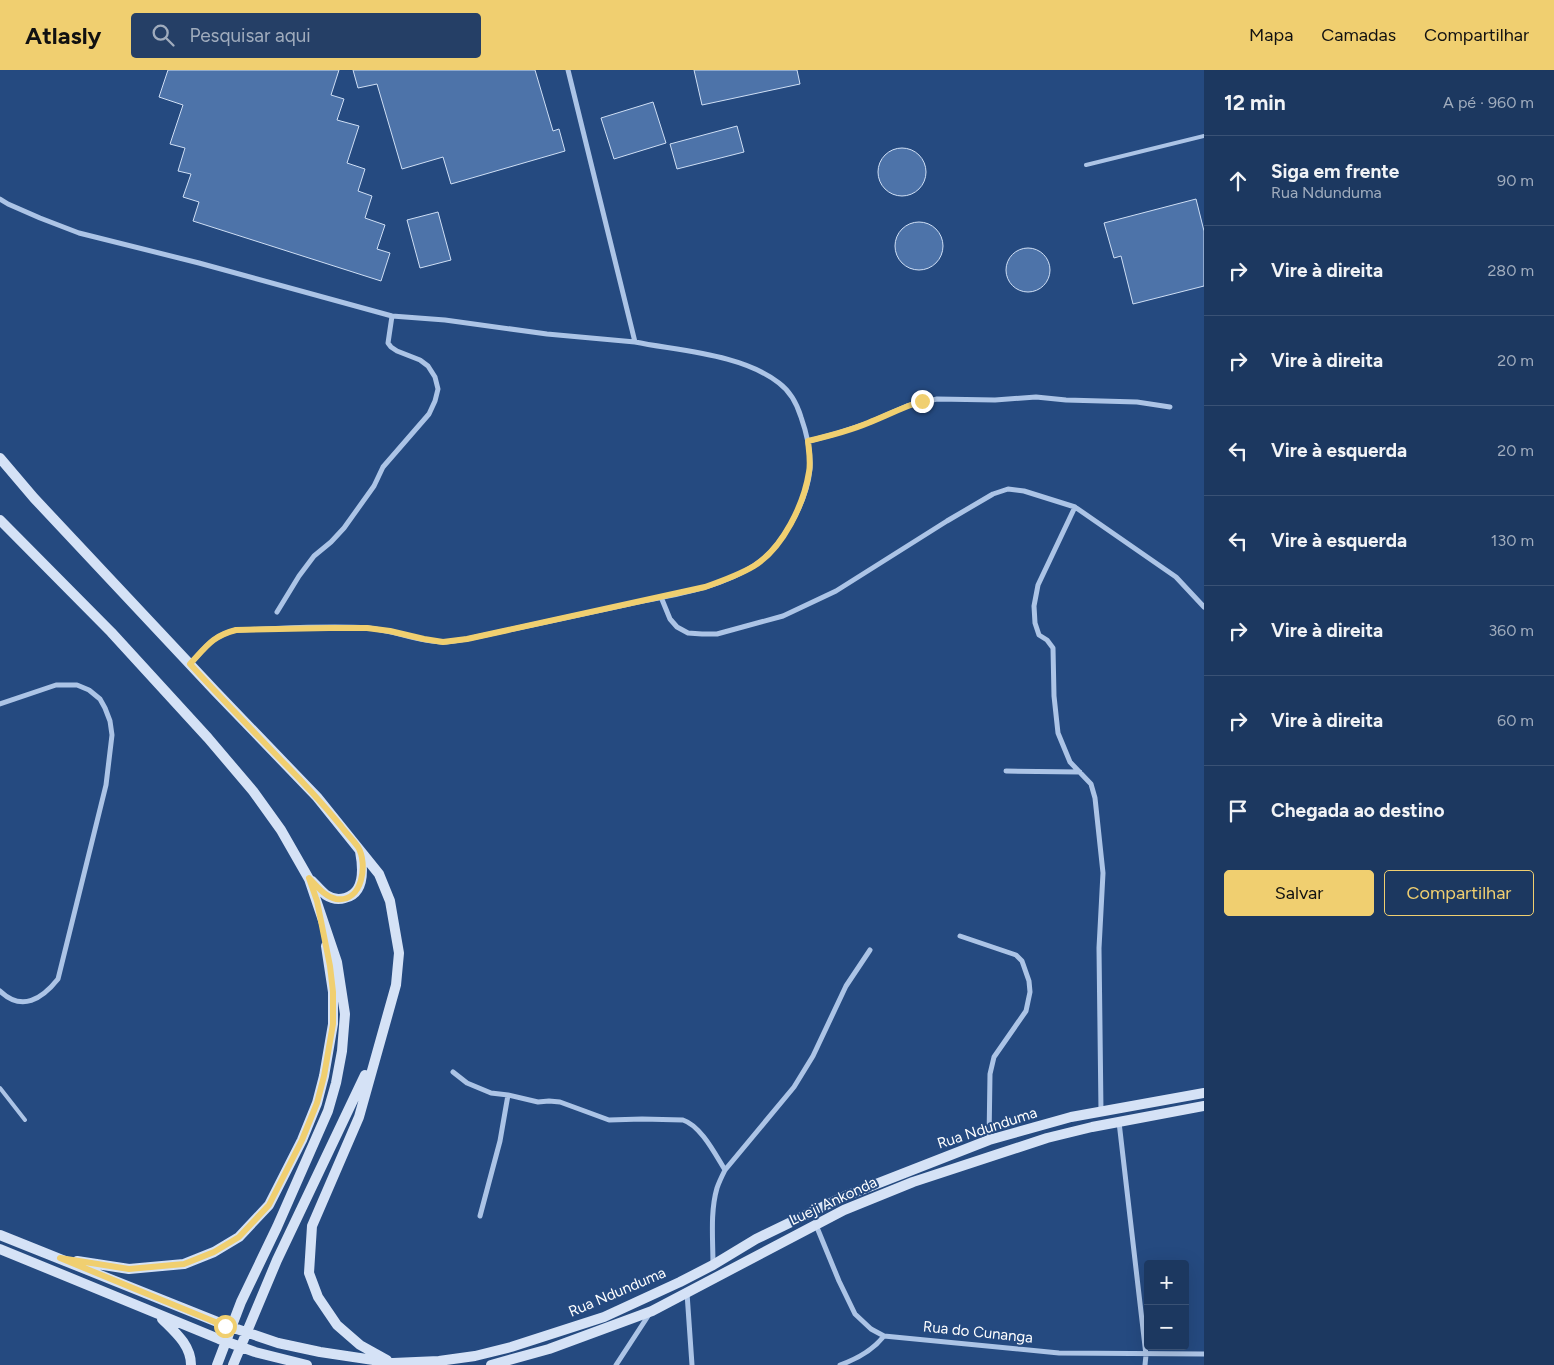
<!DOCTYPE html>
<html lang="pt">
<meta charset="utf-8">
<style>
body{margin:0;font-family:Figtree,sans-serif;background:#253f66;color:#f1f3f6}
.controls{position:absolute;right:15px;bottom:15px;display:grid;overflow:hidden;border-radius:5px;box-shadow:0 5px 20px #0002}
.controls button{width:45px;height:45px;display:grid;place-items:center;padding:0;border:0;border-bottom:1px solid #3a5275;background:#1c3860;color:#f1f3f6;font:25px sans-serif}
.stop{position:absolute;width:15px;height:15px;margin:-11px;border:4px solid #f0cf70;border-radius:50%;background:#fff}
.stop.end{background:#f0cf70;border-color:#fff;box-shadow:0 1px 5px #0008}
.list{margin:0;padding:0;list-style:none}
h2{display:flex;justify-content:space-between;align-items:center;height:65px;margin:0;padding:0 20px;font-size:21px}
h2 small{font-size:16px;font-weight:400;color:#a0acbd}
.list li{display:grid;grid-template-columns:32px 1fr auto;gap:15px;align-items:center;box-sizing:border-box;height:90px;padding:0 20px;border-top:1px solid #3a5275}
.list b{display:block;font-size:19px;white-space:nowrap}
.list p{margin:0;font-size:16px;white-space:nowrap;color:#a0acbd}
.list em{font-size:16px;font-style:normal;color:#a0acbd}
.actions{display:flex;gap:10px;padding:15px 20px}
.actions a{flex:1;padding:11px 0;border:1px solid #f0cf70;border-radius:5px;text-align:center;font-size:18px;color:#f0cf70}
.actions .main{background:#f0cf70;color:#111}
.icon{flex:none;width:28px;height:28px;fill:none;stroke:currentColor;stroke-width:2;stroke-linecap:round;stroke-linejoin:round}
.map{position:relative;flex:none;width:1204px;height:1295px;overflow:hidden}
header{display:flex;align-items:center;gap:30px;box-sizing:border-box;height:70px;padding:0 25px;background:#f0cf70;color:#111}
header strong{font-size:24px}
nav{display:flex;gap:28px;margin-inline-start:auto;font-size:18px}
.search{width:350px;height:45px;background:#253f66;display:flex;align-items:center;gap:12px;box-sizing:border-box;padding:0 18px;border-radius:5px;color:#a0acbd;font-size:19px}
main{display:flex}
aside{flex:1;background:#1c3860}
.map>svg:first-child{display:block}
.building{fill:#4d73a9;stroke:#cfdff5}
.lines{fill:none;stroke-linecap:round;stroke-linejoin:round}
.service{stroke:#acc4e6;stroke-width:4}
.minor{stroke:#acc4e6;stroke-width:5}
.secondary{stroke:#d5e2f6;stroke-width:10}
.route{stroke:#f0cf70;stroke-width:6}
.labels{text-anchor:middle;stroke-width:4;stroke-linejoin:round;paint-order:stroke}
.street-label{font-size:15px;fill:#fff;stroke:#254a80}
</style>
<header>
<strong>Atlasly</strong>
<div class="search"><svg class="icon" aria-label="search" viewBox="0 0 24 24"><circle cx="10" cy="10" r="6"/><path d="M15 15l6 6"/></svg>Pesquisar aqui</div>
<nav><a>Mapa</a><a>Camadas</a><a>Compartilhar</a></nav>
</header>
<main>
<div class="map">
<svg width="1204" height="1295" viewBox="0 0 1204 1295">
<rect width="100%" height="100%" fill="#254a80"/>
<path class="building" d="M168,0h171l-8,25 13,4 -7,21 22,6 -12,37 18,6 -7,22 14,5 -7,22 20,7 -8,24 13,4 -9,28 -188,-60 6,-19 -16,-5 8,-23 -13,-3 7,-23 -15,-4 13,-39 -24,-8z
M353,0h182l18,61 6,-2 6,22 -114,33 -8,-27 -41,12 -25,-85 -19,4z
M694,0h103l3,14 -98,21z
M653,32l13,41 -52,16 -13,-41z
M737,56l7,26 -67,17 -7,-25z
M878 102a24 24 0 1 1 48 0a24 24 0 1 1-48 0Z
M1196,129l8,32v55l-71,18 -12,-48 -7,2 -10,-35z
M438,142l13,48 -31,8 -13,-48z
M895 176a24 24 0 1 1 48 0a24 24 0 1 1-48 0Z
M1006 200a22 22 0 1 1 44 0a22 22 0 1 1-44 0Z"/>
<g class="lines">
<path class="service" d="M1086,95l118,-29
M0,1018l25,32"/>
<path class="minor" d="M0,129l8,5 32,14 39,15 120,30 193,53 53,4 102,14 88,8
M809,371l26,-7 33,-11 39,-17 30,-7 58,1 41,-3 30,3 71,2 33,5
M1075,437l-37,78 -4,21 1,17 4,12 8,5 6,8 1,48 4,37 12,29 21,22 4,14 8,75 -4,75 2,163
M661,527l9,22 7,8 11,6 14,1h15l66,-18 53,-25 111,-70 46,-27 15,-5 16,2 51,16 101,70 28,30
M277,542l22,-36 15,-20 17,-14 13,-14 30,-42 9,-19 46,-53 6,-13 3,-12 -3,-12 -7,-11 -8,-6 -23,-9 -6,-4 -3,-4 4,-27
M190,594c16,-17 22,-28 46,-34 44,-1 88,-5 132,-2 25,2 51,14 76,14 7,0 15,-2 23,-3 54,-12 108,-23 162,-35 42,-9 90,-15 126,-39 27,-17 52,-64 55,-96 1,-18 -3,-35 -9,-52 -4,-13 -10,-25 -22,-34 -37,-29 -99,-32 -144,-41l-67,-272
M0,634l56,-19h21l12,5 11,9 5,9 5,13 2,14 -6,50 -48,194c-16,20 -36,33 -58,12
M1006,701l74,1
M960,866l56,19 6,6 7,20 1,11 -4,19 -32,46 -4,17 -1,66
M453,1002l14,11 24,10 17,2 30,7 11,-1 11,1 49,18 33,-1 41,1c18,6 32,34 42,50
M1119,1052l27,233 -1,10
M480,1146l20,-75 8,-46
M816,1155l23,56 16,33 16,15 13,7 175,17 145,1
M713,1195c0,-25 -3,-53 4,-77 2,-6 5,-12 8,-18l69,-83 19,-31 33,-70 24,-36
M687,1223l5,72
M616,1295l34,-52
M840,1295c17,-6 33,-15 44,-29"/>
<path class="secondary" d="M0,388l34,40 181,193 102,106 62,77 11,27 9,52 -3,32 -37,132 -47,109 -3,47 9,24 19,28 23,20 27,15
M0,450l111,112 97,106 45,53 28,39 28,49 28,83 8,52 -3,37 -6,32 -8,28 -51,116 -36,75 -24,63
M312,811c4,4 9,10 14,14 6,4 12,5 19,3 21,-5 18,-31 15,-47
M0,1165l225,90 53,18 42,9 73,11 46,-2 36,-5 36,-9 93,-30 76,-35 33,-17 43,-26 87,-42 146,-57 82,-23 133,-24
M0,1179l219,90 36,13 52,13
M77,1191l52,8 55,-5 30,-12 25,-15 30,-32 33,-65 15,-37 7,-27 9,-52v-32l-7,-46
M162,1249c13,13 29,26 29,46
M233,1295l44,-105 88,-185
M491,1295l58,-16 103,-38 192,-101 69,-28 134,-44 45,-11 112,-21"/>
</g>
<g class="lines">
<path class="route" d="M225,1256l-165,-68 69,11 55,-5 30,-12 25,-15 30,-32 33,-65 15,-37 7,-27 9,-52v-32l-3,-26 -13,-65 -8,-23c8,8 16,19 27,21 27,4 32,-36 22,-52 -5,-7 -12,-14 -17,-21 -19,-23 -38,-44 -59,-65 -31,-32 -62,-64 -92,-97 16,-17 22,-28 46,-34l93,-2h38l23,3 34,8 19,3 24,-3 238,-52c17,-6 34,-12 49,-21 29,-18 50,-62 55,-94 2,-10 0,-21 -1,-31 21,-5 41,-10 60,-18 18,-7 35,-16 54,-22"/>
</g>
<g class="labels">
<g class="street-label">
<text transform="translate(987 1058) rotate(-18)" y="5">Rua Ndunduma</text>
<text transform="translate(833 1131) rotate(-25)" y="5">Lueji Ankonda</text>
<text transform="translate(617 1222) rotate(-23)" y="5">Rua Ndunduma</text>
<text transform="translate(978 1262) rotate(6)" y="5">Rua do Cunanga</text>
</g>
</g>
</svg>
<div class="controls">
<button>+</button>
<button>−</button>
</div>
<div class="stop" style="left:225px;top:1256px"></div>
<div class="stop end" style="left:922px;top:331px"></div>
</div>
<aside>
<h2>12 min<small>A pé · 960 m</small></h2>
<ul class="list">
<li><svg class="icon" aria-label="ahead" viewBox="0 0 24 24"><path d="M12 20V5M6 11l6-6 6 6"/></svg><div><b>Siga em frente</b><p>Rua Ndunduma</p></div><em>90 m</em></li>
<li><svg class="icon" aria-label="right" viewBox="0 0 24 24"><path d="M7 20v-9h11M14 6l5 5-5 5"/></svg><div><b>Vire à direita</b></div><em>280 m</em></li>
<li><svg class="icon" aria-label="right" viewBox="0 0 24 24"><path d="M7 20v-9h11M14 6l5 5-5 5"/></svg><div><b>Vire à direita</b></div><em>20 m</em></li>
<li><svg class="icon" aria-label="left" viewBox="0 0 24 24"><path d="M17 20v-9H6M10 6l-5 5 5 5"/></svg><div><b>Vire à esquerda</b></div><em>20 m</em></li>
<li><svg class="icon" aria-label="left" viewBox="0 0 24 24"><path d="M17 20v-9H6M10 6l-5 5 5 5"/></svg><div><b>Vire à esquerda</b></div><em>130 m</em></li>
<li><svg class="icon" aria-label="right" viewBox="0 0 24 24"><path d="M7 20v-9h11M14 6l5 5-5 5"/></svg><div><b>Vire à direita</b></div><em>360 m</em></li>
<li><svg class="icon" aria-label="right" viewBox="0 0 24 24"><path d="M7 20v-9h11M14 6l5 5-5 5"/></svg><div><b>Vire à direita</b></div><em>60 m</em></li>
<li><svg class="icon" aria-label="arrive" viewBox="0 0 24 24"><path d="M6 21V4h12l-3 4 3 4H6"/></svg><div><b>Chegada ao destino</b></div></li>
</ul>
<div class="actions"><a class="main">Salvar</a><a>Compartilhar</a></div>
</aside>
</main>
